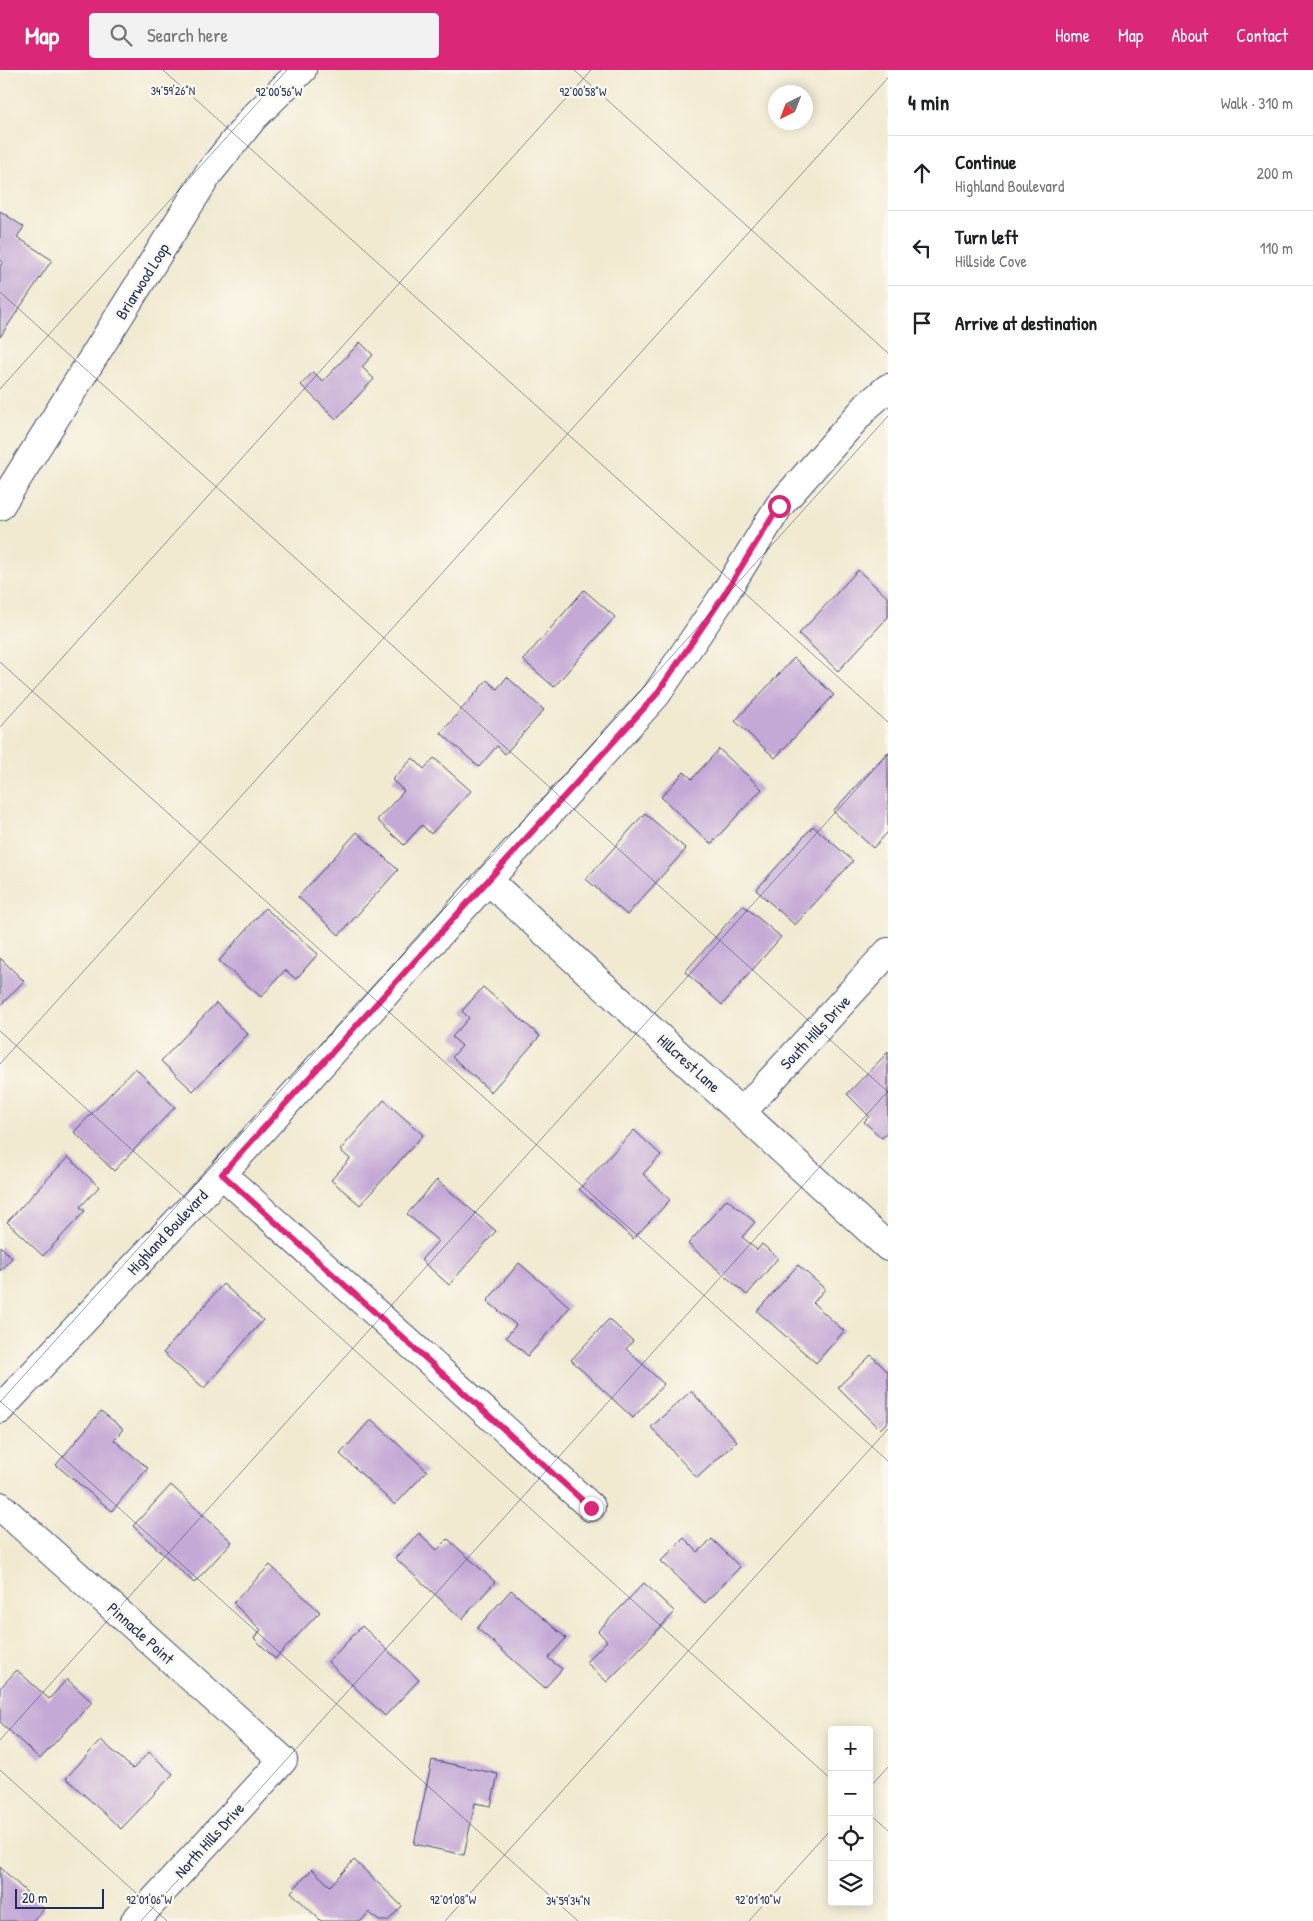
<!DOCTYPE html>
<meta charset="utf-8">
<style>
body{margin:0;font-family:"Patrick Hand",sans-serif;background:#f2f2f2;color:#202124}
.controls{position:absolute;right:15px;bottom:15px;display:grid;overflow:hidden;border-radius:5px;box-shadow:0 2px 12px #0003}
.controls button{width:45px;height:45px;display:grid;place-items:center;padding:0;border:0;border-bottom:1px solid #e0e0e0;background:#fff;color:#202124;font:25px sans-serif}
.compass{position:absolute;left:768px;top:15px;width:45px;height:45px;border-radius:50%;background:#fff;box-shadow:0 2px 12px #0003;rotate:222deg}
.scale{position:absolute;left:15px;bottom:12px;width:89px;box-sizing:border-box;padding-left:5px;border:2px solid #1b2f5e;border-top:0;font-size:14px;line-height:18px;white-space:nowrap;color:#1b2f5e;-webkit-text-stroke:4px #fbf7ec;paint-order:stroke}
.stop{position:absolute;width:15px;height:15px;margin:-11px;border:4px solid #db2777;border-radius:50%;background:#fff}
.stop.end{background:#db2777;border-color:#fff;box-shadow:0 1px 5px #0008}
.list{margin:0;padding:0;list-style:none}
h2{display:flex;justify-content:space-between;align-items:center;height:65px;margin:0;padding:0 20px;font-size:21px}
h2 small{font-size:16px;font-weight:400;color:#757577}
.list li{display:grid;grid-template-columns:32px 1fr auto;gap:15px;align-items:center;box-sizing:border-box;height:75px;padding:0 20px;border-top:1px solid #e0e0e0}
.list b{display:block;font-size:19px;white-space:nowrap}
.list p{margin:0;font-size:16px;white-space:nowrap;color:#757577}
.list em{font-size:16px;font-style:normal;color:#757577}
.icon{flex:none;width:28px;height:28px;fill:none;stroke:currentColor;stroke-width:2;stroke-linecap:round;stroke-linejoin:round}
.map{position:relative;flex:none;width:888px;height:1851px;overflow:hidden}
header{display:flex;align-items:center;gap:30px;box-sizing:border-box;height:70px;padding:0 25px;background:#db2777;color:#fff}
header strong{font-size:24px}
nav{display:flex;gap:28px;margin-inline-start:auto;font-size:18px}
.search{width:350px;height:45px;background:#f2f2f2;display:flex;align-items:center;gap:12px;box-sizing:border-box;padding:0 18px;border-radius:5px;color:#757577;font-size:19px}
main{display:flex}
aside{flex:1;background:#fff}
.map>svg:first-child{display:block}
.building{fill:#c4a8d6}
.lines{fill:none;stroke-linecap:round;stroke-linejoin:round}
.minor-casing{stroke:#3b4b6f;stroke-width:30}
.minor{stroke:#fff;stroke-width:28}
.route{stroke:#db2777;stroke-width:6}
.ticks{fill:none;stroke:#1b2f5e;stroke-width:1;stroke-opacity:0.45}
.labels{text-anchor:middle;stroke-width:5;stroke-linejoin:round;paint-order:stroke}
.street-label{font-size:16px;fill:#1b2f5e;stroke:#fbf7ec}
.ticks-label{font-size:12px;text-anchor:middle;fill:#1b2f5e;stroke:#fbf7ec;stroke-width:5;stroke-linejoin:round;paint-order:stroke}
</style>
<header>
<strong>Map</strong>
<div class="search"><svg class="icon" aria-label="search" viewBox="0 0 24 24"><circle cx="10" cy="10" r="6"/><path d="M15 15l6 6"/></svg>Search here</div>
<nav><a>Home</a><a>Map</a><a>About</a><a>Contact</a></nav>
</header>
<main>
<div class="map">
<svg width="888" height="1851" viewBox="0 0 888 1851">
<rect width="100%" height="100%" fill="#fbf7ec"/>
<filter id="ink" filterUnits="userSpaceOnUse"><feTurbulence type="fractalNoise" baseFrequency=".02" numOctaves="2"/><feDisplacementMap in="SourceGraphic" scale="10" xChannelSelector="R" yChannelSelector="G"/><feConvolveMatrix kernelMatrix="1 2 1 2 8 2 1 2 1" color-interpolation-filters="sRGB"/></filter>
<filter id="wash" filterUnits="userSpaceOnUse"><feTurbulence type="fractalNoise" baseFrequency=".0096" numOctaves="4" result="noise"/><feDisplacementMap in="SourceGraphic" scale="20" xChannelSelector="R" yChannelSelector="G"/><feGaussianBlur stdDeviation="1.12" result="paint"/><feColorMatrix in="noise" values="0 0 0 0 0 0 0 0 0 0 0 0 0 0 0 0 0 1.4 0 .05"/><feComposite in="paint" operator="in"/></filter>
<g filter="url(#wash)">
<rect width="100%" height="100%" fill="#f1ead1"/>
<g id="blocks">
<path class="building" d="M0,141l24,16 -7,10 35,23 -52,77v-71l3,-4 -3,-2z
M360,272l13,13 -11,12 12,12 -38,40 -35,-34 12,-13 10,9z
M858,500l30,28v19l-50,54 -39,-37z
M584,520l31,27 -61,70 -31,-27z
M794,588l40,37 -59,63 -40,-37z
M507,607l37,33 -39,44 -8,-8 -18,21 -38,-34 46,-53 10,9z
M719,679l43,40 -51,55 -50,-47 23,-25 8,7z
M888,682v80l-15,16 -40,-37z
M413,688l11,11 10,-11 37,33 -40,43 -9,-9 -18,20 -27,-25 27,-29 -12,-11z
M645,743l41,36 -59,66 -41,-36z
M813,756l40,35 -58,64 -39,-35z
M357,762l41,38 -59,65 -41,-38z
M743,835l38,32 -59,68 -37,-33z
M265,838l53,46 -22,25 -11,-9 -24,27 -42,-36z
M0,888l24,23 -24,25z
M483,917l57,49 -49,56 -39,-35 10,-11 -10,-9 17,-19 -7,-7z
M216,933l32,31 -55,57 -32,-30z
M888,982v79l-6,7 -18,-16 5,-6 -22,-22z
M135,998l40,39 -61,64 -40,-39z
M384,1030l39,35 -63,70 -29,-25 19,-21 -10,-9z
M634,1060l27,25 -18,19 27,26 -37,39 -54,-50z
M68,1087l31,30 -19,20 5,4 -42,45 -36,-34z
M437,1110l59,51 -47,54 -28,-25 17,-19 -31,-27z
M727,1129l28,23 -13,15 15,13 5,-6 16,14 -31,37 -59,-51z
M0,1176l12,12 -12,13z
M519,1193l51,44 -42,49 -22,-19 10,-12 -29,-24z
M798,1195l27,24 -12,14 31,28 -28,32 -59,-52z
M223,1214l40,36 -59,68 -41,-35z
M609,1249l24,22 -7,8 38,35 -31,34 -62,-58z
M871,1285l17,17v50l-8,7 -42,-42z
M691,1321l46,50 -40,37 -46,-51z
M101,1341l22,18 -9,11 34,28 -36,43 -56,-46z
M371,1349l56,52 -32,34 -55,-51z
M171,1415l61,57 -38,41 -61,-57z
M419,1463l18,17 11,-11 47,43 -33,37 -67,-61z
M684,1468l14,14 14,-13 28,28 -35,36 -44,-42z
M270,1495l50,47 -45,47 -21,-21 7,-8 -28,-27z
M644,1513l31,29 -68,70 -21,-20 21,-21 -9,-10z
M511,1520l55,48 -18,20 14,11 -17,19 -68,-60z
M362,1556l57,54 -34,36 -57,-54z
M17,1600l32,29 18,-20 25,23 -52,57 -40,-37v-34z
M101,1670l32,29 16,-17 24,22 -52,55 -55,-51z
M432,1690l66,14 -7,32 -16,-3 -11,52 -50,-11z
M354,1790l48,46 -14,15h-9l-10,-9 -8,9h-40l-30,-29 21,-23 18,17z
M0,1797l44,42 -11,12h-33z"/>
</g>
</g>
<g filter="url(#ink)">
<use href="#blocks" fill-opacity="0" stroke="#3b4b6f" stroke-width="1"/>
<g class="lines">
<g class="minor-casing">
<path id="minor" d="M0,436l209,-333 45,-56 48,-47
M489,811l399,366
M742,1042l146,-160
M222,1104l369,333
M0,1339l222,-235 434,-479 66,-97 57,-92 88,-100 21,-18
M0,1436l283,254 -148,161"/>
</g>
<use href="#minor" class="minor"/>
</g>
</g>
<g class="lines" filter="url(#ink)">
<path class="route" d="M591,1438l-369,-334 434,-479 66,-97 57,-92"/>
</g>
<path class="ticks" d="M163,0l725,652M574,0l314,283M0,222l888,800M0,319l287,-319M0,592l888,799M0,657l591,-657M0,961l832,749M0,994l888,-986M0,1331l578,520M0,1332l888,-986M0,1670l888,-986M0,1700l167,151M869,1718l19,-21M869,1744l19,17M141,1851l747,-830M445,1851l443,-492M749,1851l83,-92"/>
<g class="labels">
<g class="street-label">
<text transform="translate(142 211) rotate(-58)" y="6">Briarwood Loop</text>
<text transform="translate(815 962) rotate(-47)" y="6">South Hills Drive</text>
<text transform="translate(689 993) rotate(42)" y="6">Hillcrest Lane</text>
<text transform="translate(167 1162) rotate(-47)" y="6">Highland Boulevard</text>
<text transform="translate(141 1563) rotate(42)" y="6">Pinnacle Point</text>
<text transform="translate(209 1770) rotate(-48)" y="6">North Hills Drive</text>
</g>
</g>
<g class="ticks-label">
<text x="173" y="25">34°59'26"N</text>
<text x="279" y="26">92°00'56"W</text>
<text x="583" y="26">92°00'58"W</text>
<text x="149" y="1834">92°01'06"W</text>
<text x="453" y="1834">92°01'08"W</text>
<text x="758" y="1834">92°01'10"W</text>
<text x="568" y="1835">34°59'34"N</text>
</g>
</svg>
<div class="controls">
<button>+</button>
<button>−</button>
<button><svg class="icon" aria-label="locate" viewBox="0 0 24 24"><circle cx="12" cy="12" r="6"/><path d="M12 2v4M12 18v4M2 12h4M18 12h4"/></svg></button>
<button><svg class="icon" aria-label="layers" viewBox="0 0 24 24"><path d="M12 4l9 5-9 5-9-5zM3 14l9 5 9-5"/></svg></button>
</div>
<svg class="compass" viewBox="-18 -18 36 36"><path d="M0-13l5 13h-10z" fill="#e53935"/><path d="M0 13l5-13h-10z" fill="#757577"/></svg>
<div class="scale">20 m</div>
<div class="stop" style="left:779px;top:436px"></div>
<div class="stop end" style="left:591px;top:1438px"></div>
</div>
<aside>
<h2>4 min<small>Walk · 310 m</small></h2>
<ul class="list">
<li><svg class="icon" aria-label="ahead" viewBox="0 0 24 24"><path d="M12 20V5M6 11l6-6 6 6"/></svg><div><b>Continue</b><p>Highland Boulevard</p></div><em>200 m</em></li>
<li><svg class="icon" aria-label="left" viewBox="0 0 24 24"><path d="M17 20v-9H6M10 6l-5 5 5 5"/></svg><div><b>Turn left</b><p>Hillside Cove</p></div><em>110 m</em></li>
<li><svg class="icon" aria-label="arrive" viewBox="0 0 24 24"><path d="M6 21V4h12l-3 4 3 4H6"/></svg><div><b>Arrive at destination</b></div></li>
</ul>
</aside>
</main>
